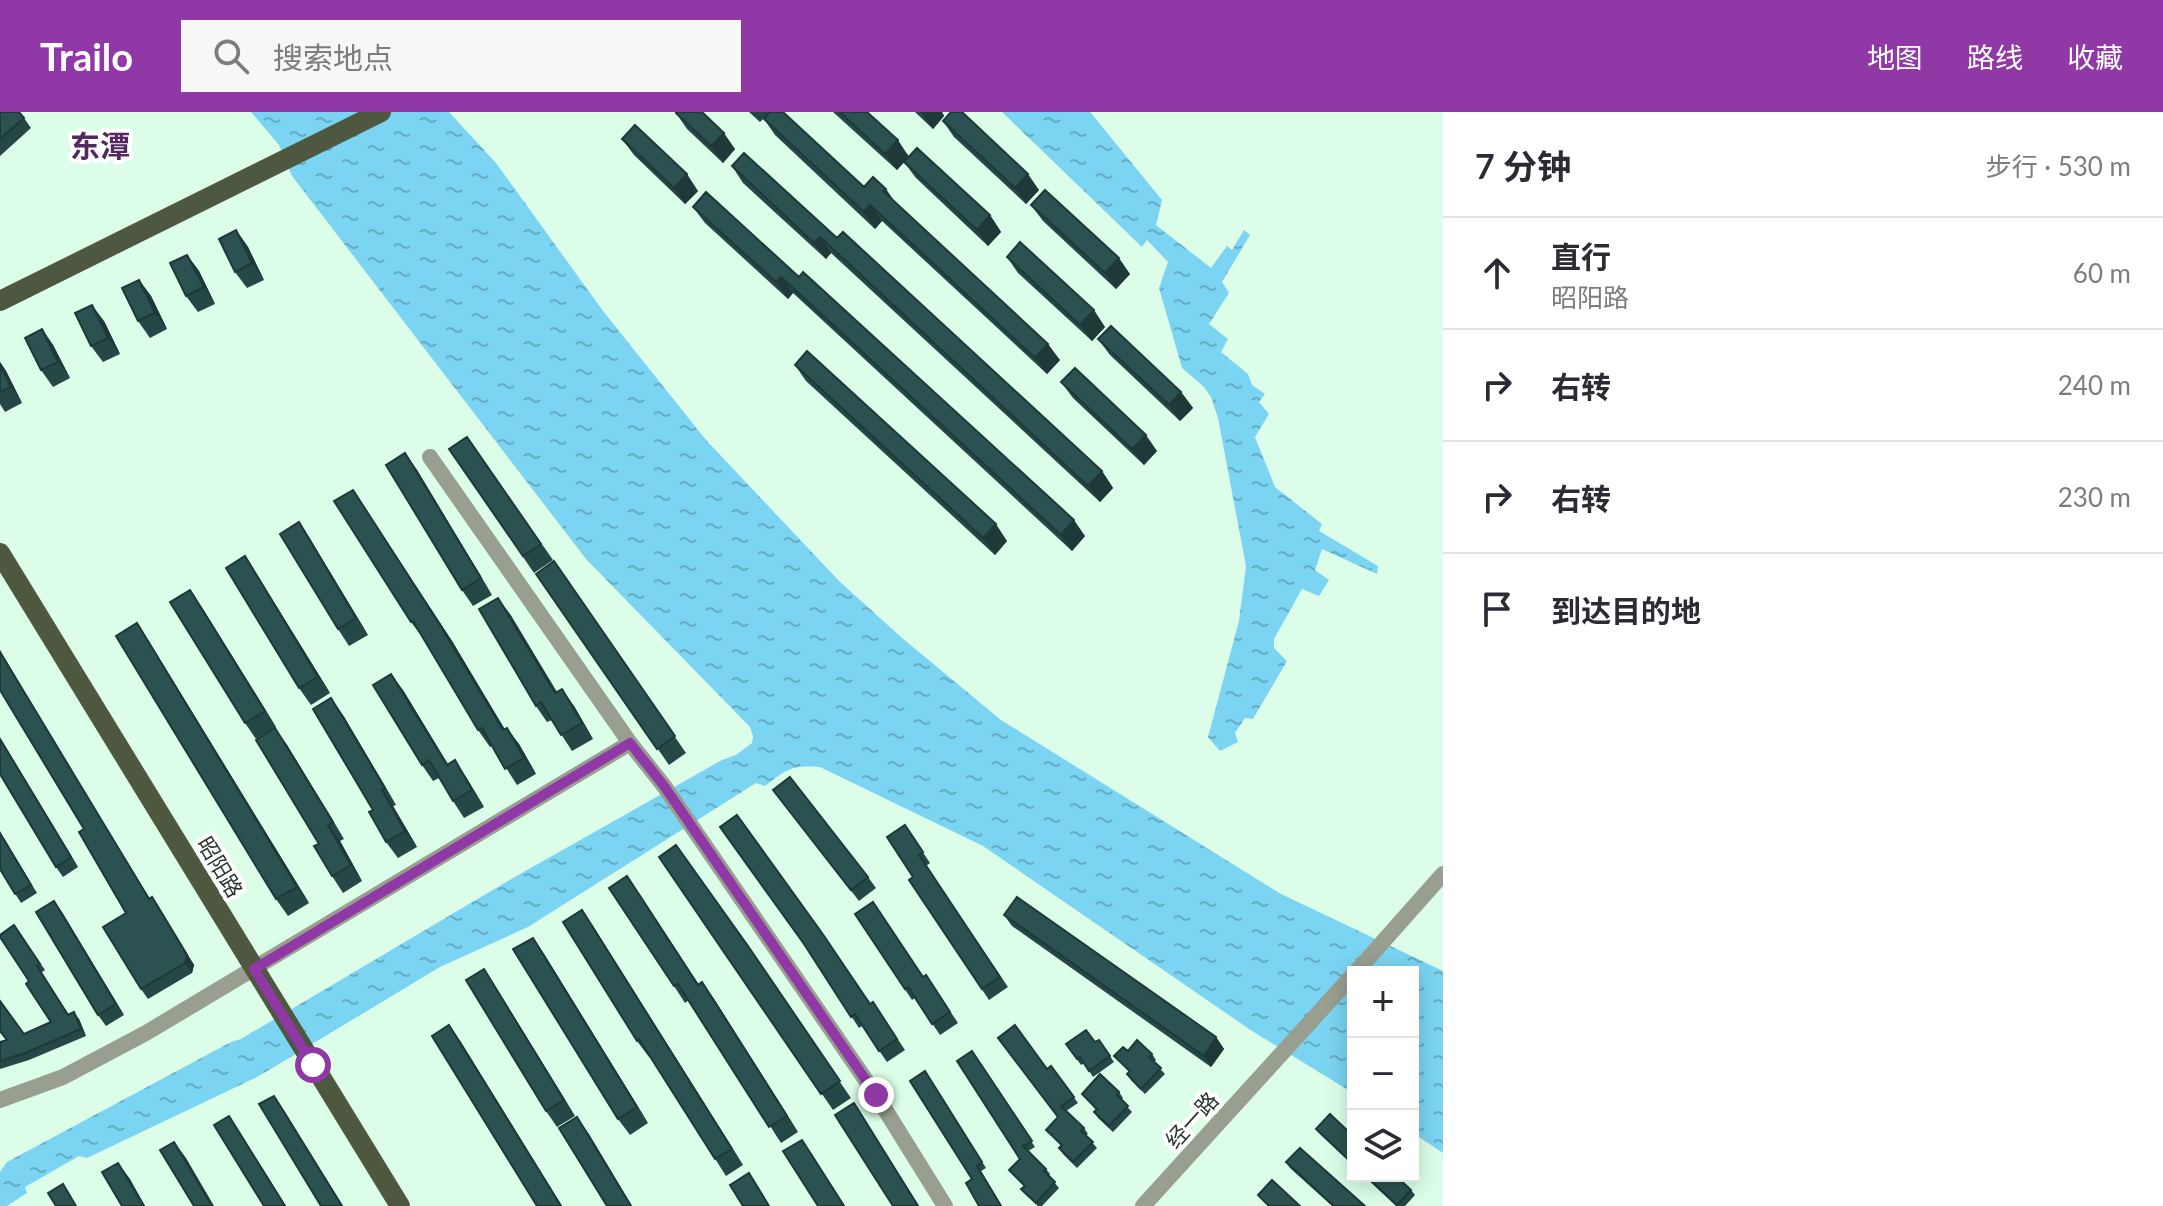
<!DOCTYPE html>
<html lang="zh">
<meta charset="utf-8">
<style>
body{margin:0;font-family:Lato,"Noto Sans SC",sans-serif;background:#f7f7f7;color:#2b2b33}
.controls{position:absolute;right:24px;bottom:24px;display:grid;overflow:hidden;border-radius:0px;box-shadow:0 4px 20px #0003}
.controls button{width:72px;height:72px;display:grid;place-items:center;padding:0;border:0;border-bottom:2px solid #e1e1e2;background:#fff;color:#2b2b33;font:40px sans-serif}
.stop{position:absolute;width:24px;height:24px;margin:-18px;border:6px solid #9039a6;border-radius:50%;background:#fff}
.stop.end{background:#9039a6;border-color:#fff;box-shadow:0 2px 8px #0008}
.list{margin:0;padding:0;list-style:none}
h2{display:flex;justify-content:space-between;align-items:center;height:104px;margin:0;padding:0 32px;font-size:34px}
h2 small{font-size:26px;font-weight:400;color:#7c7c81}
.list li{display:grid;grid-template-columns:52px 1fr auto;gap:24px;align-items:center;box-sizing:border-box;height:112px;padding:0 32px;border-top:2px solid #e1e1e2}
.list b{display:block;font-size:30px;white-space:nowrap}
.list p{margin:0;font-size:26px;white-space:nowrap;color:#7c7c81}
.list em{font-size:26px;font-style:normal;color:#7c7c81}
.icon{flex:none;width:44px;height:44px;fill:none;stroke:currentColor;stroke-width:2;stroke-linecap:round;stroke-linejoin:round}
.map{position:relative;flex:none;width:1443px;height:1094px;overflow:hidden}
header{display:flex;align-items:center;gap:48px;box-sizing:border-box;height:112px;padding:0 40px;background:#9039a6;color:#fff}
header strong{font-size:38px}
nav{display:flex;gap:44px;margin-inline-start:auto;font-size:28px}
.search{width:560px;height:72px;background:#f7f7f7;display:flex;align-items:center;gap:20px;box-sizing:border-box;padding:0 28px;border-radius:0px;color:#7c7c81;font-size:30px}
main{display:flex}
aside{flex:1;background:#fff}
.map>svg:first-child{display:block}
.water{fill:url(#water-ripples)}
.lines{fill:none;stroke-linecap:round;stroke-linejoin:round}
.minor{stroke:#989e90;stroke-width:16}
.major{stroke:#4e5740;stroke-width:20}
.wall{fill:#254745}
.shaded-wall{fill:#1e3938}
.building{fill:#2b5250;stroke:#1e3938;stroke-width:2}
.route{stroke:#9039a6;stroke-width:10}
.labels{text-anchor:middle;stroke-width:8;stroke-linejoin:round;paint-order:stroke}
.street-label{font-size:22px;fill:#2a372f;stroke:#fff}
.district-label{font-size:30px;font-weight:bold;fill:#53295e;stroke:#fff}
</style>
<header>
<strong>Trailo</strong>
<div class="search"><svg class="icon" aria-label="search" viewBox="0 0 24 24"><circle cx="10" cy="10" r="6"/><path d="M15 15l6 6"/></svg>搜索地点</div>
<nav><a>地图</a><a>路线</a><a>收藏</a></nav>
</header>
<main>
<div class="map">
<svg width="1443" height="1094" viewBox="0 0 1443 1094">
<defs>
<pattern id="water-ripples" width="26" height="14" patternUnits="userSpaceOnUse" patternTransform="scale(2)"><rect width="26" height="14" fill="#7ad4f2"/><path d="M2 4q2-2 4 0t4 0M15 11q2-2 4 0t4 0" fill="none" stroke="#64adc4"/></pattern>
</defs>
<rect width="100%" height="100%" fill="#dcfee8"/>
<path class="water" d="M251,0h198l47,51 107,148 103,129 134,142 62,56 99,82 280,174 162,77v182l-30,-20v-161h-60v121l-101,-62 -269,-185 -163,-79c-28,-2 -33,2 -55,19l-9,-3 -228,144 -88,40 -181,109 -172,82 -8,-2 -54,31 2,6 -20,13h-7v-34l7,-10 224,-120 10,-3 272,-161 209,-118 14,-5 16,-12 1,-7 -3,-9 -164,-168 -294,-383 -13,-31z
M1002,0h88l72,88 -6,25 55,43 16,-22 5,4 12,-20 6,5 -28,47 7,11 -20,31 19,15 -7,13 27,22 4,11 13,9 -6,8 10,12 -14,23 20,50 47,37 -3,7 59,35 -1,8 -55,-25 -7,21 14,10 -10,16 -17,-7 -28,50v9l13,13 -34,58 -8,-1 -10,15 3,9 -18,9 -12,-14 31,-116 7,-55 -28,-148 -7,-21 -7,-10 -22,-19 -23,-80 9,-26 -21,-22 -5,7z"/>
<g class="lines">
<path class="minor" d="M430,345l200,286 34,43 212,309 69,111
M1356,860l87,-98
M0,988l63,-23 83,-44 484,-290
M1143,1094l210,-231"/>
<path class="major" d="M0,189l381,-189
M0,441l400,653"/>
</g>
<path class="wall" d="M0,0l24,6 7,10 -31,28z
M749,0h34l81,75 32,17 164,156 -13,14 -165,-153 -7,8 -100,-94 -11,-16 1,-2 -5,5z
M833,0h34l42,44 81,59 11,17 -13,14 -72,-68 -12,-16 -7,8z
M915,0h27l2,4 -11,13z
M676,1l59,36 -12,14 -36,-34z
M943,9l96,69 -13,14 -72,-67z
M622,27l76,52 -13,13 -51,-49z
M732,54l105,72 265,233 11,17 -13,14 -269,-249 -5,6 -83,-76z
M706,80l379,344 -13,15 -279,-258 -5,6 -83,-76 -12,-16z
M1031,93l99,69 -14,15 -73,-68z
M236,118l12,17 16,33 -17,8 -12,-16z
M187,143l12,16 16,33 -17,8 -12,-16z
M1007,145l98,70 -13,14 -74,-68z
M139,168l12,16 16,33 -17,9 -12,-17z
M104,209l16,33 -17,8 -12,-16z
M42,217l11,16 17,33 -17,9 -12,-17z
M1098,227l83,53 12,16 -13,13 -70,-66z
M0,250l6,9 16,32 -17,9 -5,-8z
M795,253l212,176 -12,14 -189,-174z
M1061,270l96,69 -13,14 -71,-67z
M467,325l86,123 -19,13 -85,-124z
M405,341l12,17 75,125 -19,11 -11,-16z
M353,378l99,151 52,88 15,15 17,30 -19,11 -25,-39 -2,1 -12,-17 -55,-92 -12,-16z
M299,410l11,17 58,96 -19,11 -11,-17z
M554,449l132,192 -17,12 -133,-191z
M256,461l74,120 -19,12 -12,-17z
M201,494l75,121 -20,12 -11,-16z
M510,502l47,78 17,14 19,33 -21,12 -20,-31 -5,2 -11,-16z
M148,528l161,263 -21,13 -12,-17z
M403,578l45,74 18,13 18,30 -20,11 -11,-17 -14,-23 -6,3 -11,-16z
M29,589l121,198 2,-2 7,10 35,58 -2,8 -44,26 -7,-10 -15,-76 -42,-84z
M343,603l53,90 -3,1 24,41 -19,11 -12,-16 -13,-32z
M275,616l12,17 57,94 -4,2 22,40 -19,12 -11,-17z
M0,626l78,129 -15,10 -7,-10z
M773,678l95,87 8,11 -17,13z
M905,713l25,38 -4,3 82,121 -19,13 -80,-120 4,-3z
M0,720l37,61 -16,10 -21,-34z
M676,733l175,253 -18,12 -174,-253z
M639,781l60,92 15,14 84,133 -17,11 -92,-143 -4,3 -11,-17z
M54,789l70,114 -18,11 -8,-11z
M582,798l161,255 -17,11 -76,-120 -1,1 -12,-16z
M855,802l68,63 3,-2 32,48 -18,12 -25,-37 -3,2z
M1004,803l212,122 8,12 -13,18 -199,-141z
M14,813l31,45 -4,3 28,42 10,4 7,17 -57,24 -29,9v-27l24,-8 27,-12 -22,-41z
M533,826l11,16 104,169 -18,12 -12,-16z
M806,835l64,57 3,-2 32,48 -18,12 -25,-36 -3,2z
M484,857l11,17 80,130 -18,11 -11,-16z
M1099,928l15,22 -21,15 -9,-14 -3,2 -15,-21 29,-2z
M972,939l63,96 -7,4 18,18 4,5 -1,2 10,12 -17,18h-4l-13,-12 -4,-5 3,-3 -15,-16 11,-11z
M1128,939l24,3 4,6 -2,2 11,12 -20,20 -14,-14 -4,-6 2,-2 -15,-16z
M1051,954l27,37 -12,8 18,17 4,6 -2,1 11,13 -20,20 -14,-14 -4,-6 2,-2 -15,-16 12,-13 -11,-48z
M925,959l61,97 -5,3 21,35 -30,-27z
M1119,980l4,6 -2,2 11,12 -19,20 -15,-14 -4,-6 2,-2 -14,-16z
M1316,1017l37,7v29l-33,-31z
M1286,1050l79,44h-33l-42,-38z
M1364,1064h32l15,14 4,5 -10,11h-9z"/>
<path class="shaded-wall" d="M921,0h21l2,4 -11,13z
M724,21l11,16 -12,14 -12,-17z
M898,28l11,17 -12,13 -12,-16z
M687,62l11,17 -13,13 -11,-16z
M1028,62l11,16 -13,14 -11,-16z
M886,77l11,16 -14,-14z
M870,93l12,16 -7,8 -11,-17z
M990,103l11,17 -13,14 -11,-16z
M236,118l12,17 16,33 -12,-17z
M820,125l11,16 -5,6 -12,-16z
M187,143l12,16 16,33 -11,-17z
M1119,146l11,16 -14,15 -11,-16z
M781,165l12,16 -5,6 -12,-17z
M139,168l12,16 16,33 -12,-16z
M92,193l12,16 16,33 -12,-16z
M1094,198l11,17 -13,14 -12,-16z
M42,217l11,16 17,33 -12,-16z
M1048,232l12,16 -13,14 -12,-16z
M0,250l6,9 16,32 -11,-16 -11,-22z
M1181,280l12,16 -13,13 -11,-16z
M1146,323l11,16 -13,14 -12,-16z
M405,341l12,17 75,125 -11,-17z
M1102,359l11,17 -13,14 -12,-16z
M353,378l99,151 63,105 -12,-16z
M1074,408l11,16 -13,15 -11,-16z
M299,410l11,17 58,96 -12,-17z
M996,412l11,17 -12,14 -12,-17z
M245,444l11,17 74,120 -12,-16z
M190,478l11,16 75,121 -11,-16z
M498,486l12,16 57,96 -12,-17z
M137,511l11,17 161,263 -12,-16z
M0,538l29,51 127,208 -134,-219 -22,-38z
M391,562l12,16 55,92 -11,-17z
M562,577l12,17 19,33 -11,-16z
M331,586l12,17 53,90 -11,-17z
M275,616l12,17 57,94 -11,-17z
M507,616l12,16 17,30 -12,-16z
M0,626l78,129 -7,-10z
M455,648l11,17 18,30 -12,-17z
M382,678l11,16 24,41 -12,-16z
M328,713l12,16 22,40 -11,-16z
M152,785l42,68 -2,8 -7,-10z
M54,789l8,11 62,103 -8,-11z
M582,798l11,16 150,239 -11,-16z
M533,826l11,16 104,169 -11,-16z
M484,857l11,17 80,130 -11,-16z
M702,870l12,17 84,133 -11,-16z
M74,900l5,7 7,17 -5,-7z
M449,913l12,17 101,164h-1z
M1216,925l8,12 -13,18 -7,-11z
M274,984l11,16 58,94h-1z
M854,991l11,17 54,86h-1z
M229,1004l11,17 46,73h-1z
M577,1005l12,17 43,72h-1z
M802,1028l11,16 32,50h-1z
M174,1030l12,16 28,48h-2z
M118,1051l12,16 15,27h-1z"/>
<path class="building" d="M0,0h19l5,6 -24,21z
M676,0h26l22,21 -13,13 -35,-33z
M770,0h13l81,75 9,-10 13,12 -3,2 165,153 -13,14 -165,-153 -6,7 -100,-93z
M840,0h27l31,28 -13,14z
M951,0h11l66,62 -13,14 -72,-67z
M635,13l52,49 -13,14 -52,-49z
M917,36l73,67 -13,15 -73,-68z
M744,41l93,85 6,-6 259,239 -14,15 -268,-249 -6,6 -82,-77z
M1045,78l74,68 -14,15 -74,-68z
M706,80l93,85 4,-5 271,248 -13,15 -280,-258 -5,5 -83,-75z
M236,118l16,33 -17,9 -16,-33z
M1020,130l74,68 -14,15 -73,-68z
M187,143l17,32 -18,9 -16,-33z
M139,168l16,33 -17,8 -16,-33z
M92,193l16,33 -17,8 -16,-33z
M1111,214l70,66 -12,13 -71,-66z
M42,217l16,33 -17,8 -16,-32z
M807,239l189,173 -13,14 -188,-173z
M0,253l11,22 -11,5z
M1075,256l71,67 -14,14 -71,-67z
M467,325l74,107 -18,12 -74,-107z
M405,341l76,125 -19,12 -76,-125z
M353,378l87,135 63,105 4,-2 17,30 -19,11 -23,-41 -4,2 -65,-109 -2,1 -77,-121z
M299,410l57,96 -18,11 -58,-95z
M245,444l73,121 -19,11 -73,-120z
M554,449l121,175 -18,13 -121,-175z
M190,478l75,121 -20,12 -75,-121z
M498,486l57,95 7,-4 20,34 -21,12 -20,-33 -5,4 -57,-97z
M137,511l160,264 -21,12 -160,-263z
M0,540l149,247 3,-2 35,58 -2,8 -44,26 -38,-62 23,-14 -47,-81 5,-3 -84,-139z
M391,562l56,91 8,-5 17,30 -19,11 -24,-41 -7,5 -49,-80z
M331,586l54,90 -3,2 23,41 -19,11 -17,-30 4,-2 -60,-101z
M275,616l58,94 -5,3 23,40 -19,11 -18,-30 5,-2 -63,-104z
M0,627l71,118 -15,10 -56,-93z
M790,665l78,100 -17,13 -78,-100z
M737,703l85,118 48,71 3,-2 24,37 -18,12 -24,-37 -4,3 -47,-73 -84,-117z
M905,713l18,27 -4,3 81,122 -18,12 -73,-109 4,-3 -26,-40z
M0,721l31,52 -16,9 -15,-25z
M676,733l72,101 92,135 -19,13 -162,-237z
M627,764l71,109 4,-3 85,134 -18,11 -91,-143 -4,2 -65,-98z
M1017,785l199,140 -12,19 -200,-141z
M54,789l62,103 -18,11 -62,-103z
M873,790l50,75 3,-2 24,37 -18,12 -24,-37 -3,2 -50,-75z
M582,798l150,239 -17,10 -76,-120 -2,2 -74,-119z
M14,813l26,39 -3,2 31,49 6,-3 7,17 -56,24 -25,8v-19l7,-2 -7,-9v-30l24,33 27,-12 -25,-38 3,-3 -29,-44v-2z
M533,826l104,169 -19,12 -105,-170z
M484,857l80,131 -18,11 -80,-131z
M449,913l112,181h-24l-105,-170z
M1015,913l32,44 4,-3 23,31 -13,9 23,22 -3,3 12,11 -20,20 -14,-14 3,-3 -16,-15 12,-13 -60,-79z
M1086,918l9,12 4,-2 11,16 -21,15 -9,-14 -3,2 -11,-15z
M1137,928l15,14 -3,3 12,11 -20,21 -14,-15 3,-3 -16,-15 9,-9 5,4z
M972,939l60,90 -9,5 23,23 -2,2 11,11 -19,21 -15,-14 4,-3 -16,-16 11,-11 -63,-98z
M925,959l57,91 -5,4 24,40h-22l-13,-23 6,-4 -62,-98z
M1100,962l19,18 -2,3 11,11 -19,20 -15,-14 3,-3 -15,-15z
M274,984l68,110h-21l-62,-102z
M854,991l64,103h-25l-58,-91z
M1330,1002l23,22v28l-37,-35z
M229,1004l56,90h-21l-50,-81z
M577,1005l54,89h-24l-48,-78z
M802,1028l42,66h-26l-35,-55z
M174,1030l38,64h-18l-34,-56z
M1300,1036l65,58h-31l-48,-44z
M118,1051l26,43h-22l-20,-34z
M749,1061l20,33h-26l-13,-21z
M1366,1064h30l15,14 -14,15z
M1272,1068l28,26h-31l-11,-11z
M63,1072l13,22h-20l-8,-13z"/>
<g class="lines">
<path class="route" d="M313,953l-59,-96 376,-226 34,43 212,309"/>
</g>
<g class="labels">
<g class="street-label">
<text transform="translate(220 755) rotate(59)" y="8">昭阳路</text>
<text transform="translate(1192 1008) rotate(-48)" y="8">经一路</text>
</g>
<g class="district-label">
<text x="100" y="45">东潭</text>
</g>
</g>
</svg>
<div class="controls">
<button>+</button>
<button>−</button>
<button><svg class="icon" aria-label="layers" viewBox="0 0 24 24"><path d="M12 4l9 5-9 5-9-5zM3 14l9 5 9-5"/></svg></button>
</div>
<div class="stop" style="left:313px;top:953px"></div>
<div class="stop end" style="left:876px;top:983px"></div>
</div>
<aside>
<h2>7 分钟<small>步行 · 530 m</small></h2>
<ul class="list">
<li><svg class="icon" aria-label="ahead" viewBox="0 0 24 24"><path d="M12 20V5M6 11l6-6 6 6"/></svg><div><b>直行</b><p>昭阳路</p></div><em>60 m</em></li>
<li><svg class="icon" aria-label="right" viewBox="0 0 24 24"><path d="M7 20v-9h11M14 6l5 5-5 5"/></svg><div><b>右转</b></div><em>240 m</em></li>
<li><svg class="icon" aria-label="right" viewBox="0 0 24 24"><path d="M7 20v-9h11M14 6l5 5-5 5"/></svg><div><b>右转</b></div><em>230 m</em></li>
<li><svg class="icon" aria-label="arrive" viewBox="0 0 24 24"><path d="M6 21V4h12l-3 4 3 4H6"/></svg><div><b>到达目的地</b></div></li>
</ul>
</aside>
</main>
